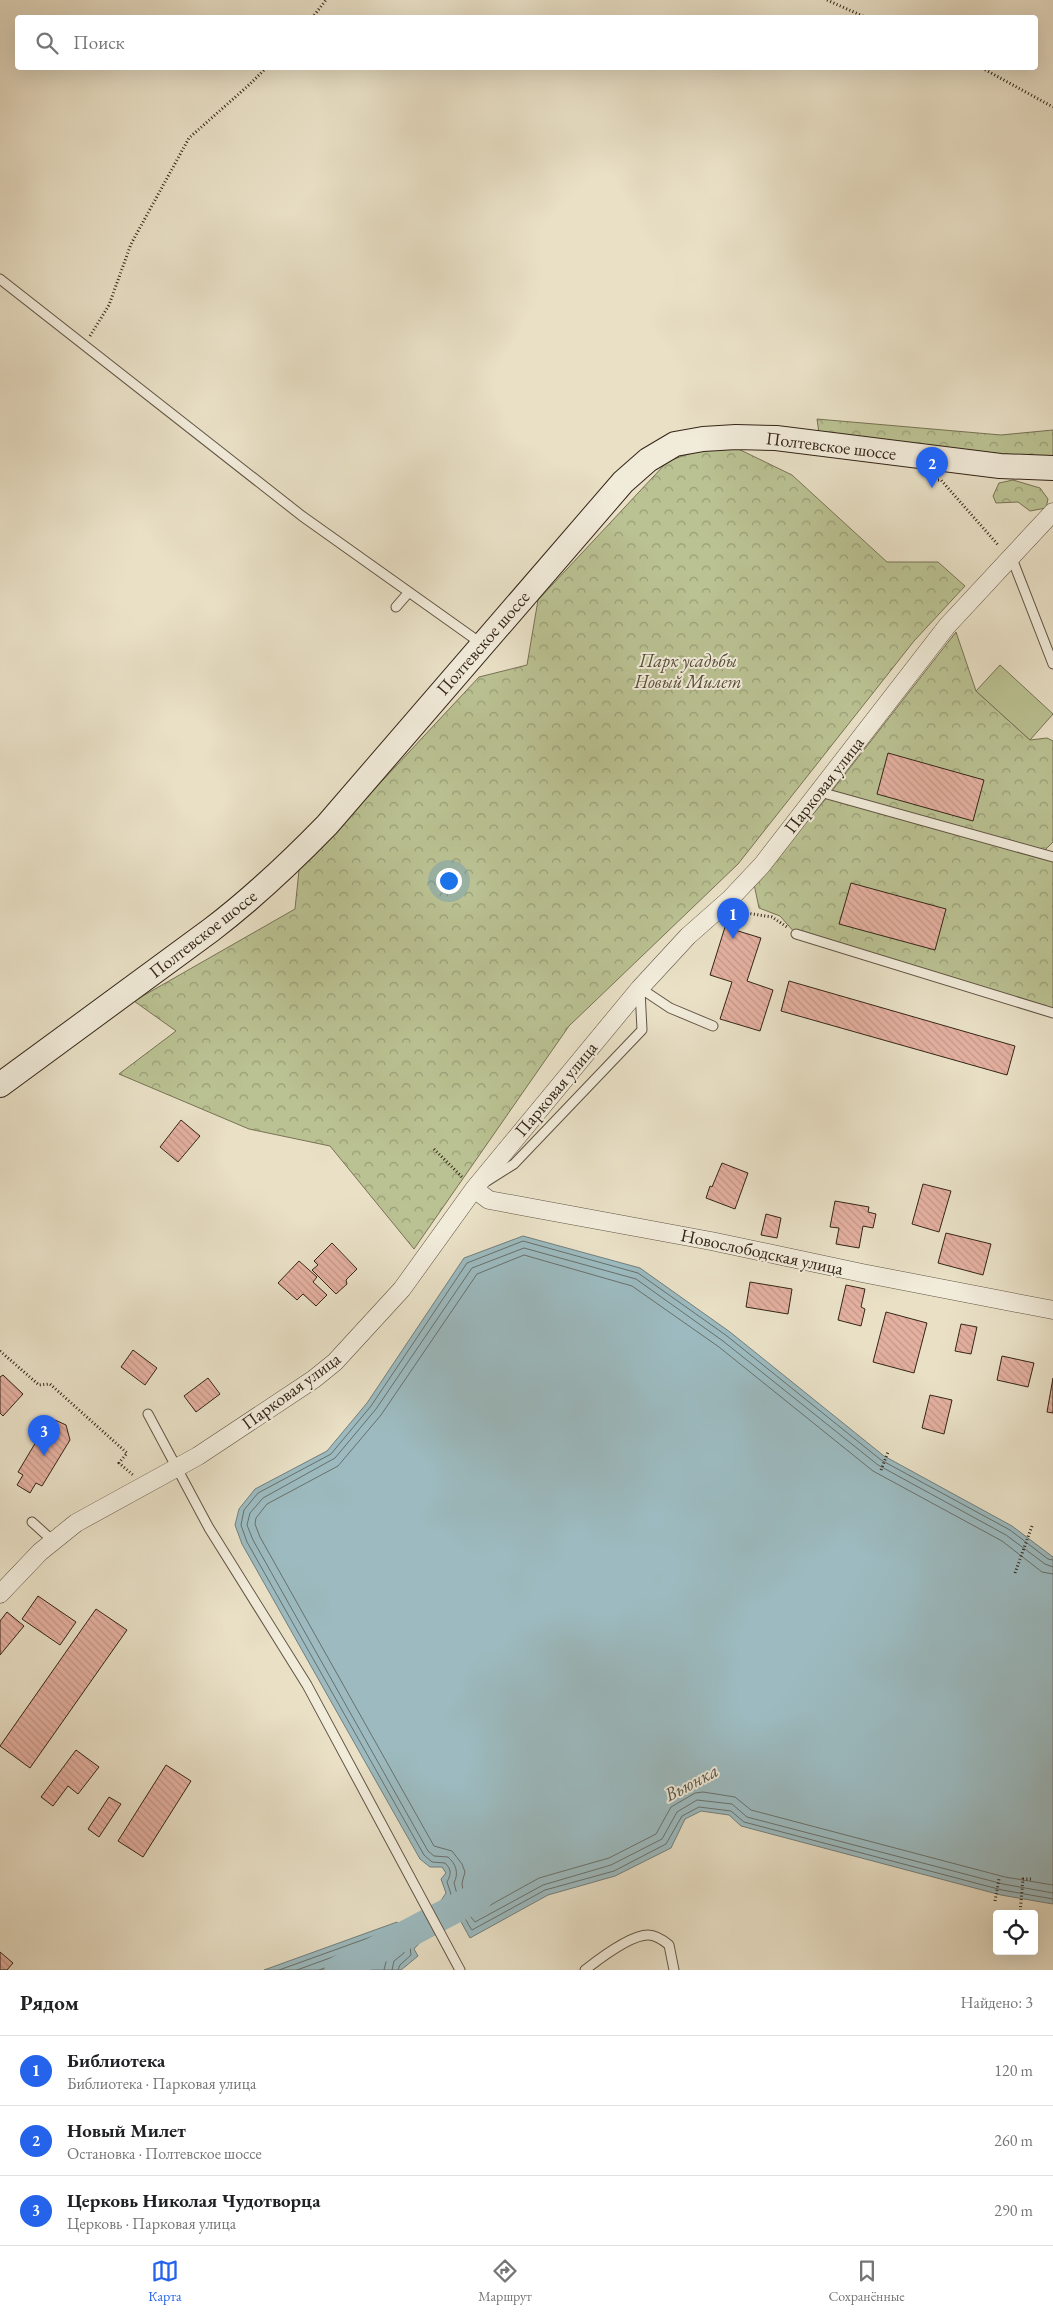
<!DOCTYPE html>
<html lang="ru">
<meta charset="utf-8">
<style>
body{margin:0;font-family:"EB Garamond",serif;background:#f6f6f6;color:#202124}
.controls{position:absolute;right:15px;bottom:15px;display:grid;overflow:hidden;border-radius:5px;box-shadow:0 5px 20px #0002}
.controls button{width:45px;height:45px;display:grid;place-items:center;padding:0;border:0;border-bottom:1px solid #e0e0e0;background:#fff;color:#202124;font:25px sans-serif}
.you{position:absolute;left:448px;top:880px;width:18px;height:18px;margin:-12px;border:4px solid #fff;border-radius:50%;background:#1a73e8;box-shadow:0 0 0 8px #1a73e833}
.badge{display:grid;place-items:center;width:32px;height:32px;border-radius:50%;background:#2563eb;color:#fff;font-size:16px;font-weight:700}
.pin{position:absolute;translate:-50% -41px;filter:drop-shadow(0 1px 2px #0008)}
.pin::after{content:'';position:absolute;top:26px;width:18px;height:15px;background:inherit;clip-path:polygon(0 0,100% 0,50% 100%)}
.list{margin:0;padding:0;list-style:none}
h2{display:flex;justify-content:space-between;align-items:center;height:65px;margin:0;padding:0 20px;font-size:21px}
h2 small{font-size:16px;font-weight:400;color:#757577}
.list li{display:grid;grid-template-columns:32px 1fr auto;gap:15px;align-items:center;box-sizing:border-box;height:70px;padding:0 20px;border-top:1px solid #e0e0e0}
.list b{display:block;font-size:19px;white-space:nowrap}
.list p{margin:0;font-size:16px;white-space:nowrap;color:#757577}
.list em{font-size:16px;font-style:normal;color:#757577}
.icon{flex:none;width:28px;height:28px;fill:none;stroke:currentColor;stroke-width:2;stroke-linecap:round;stroke-linejoin:round}
.map{position:relative;flex:none;width:1053px;height:1970px;overflow:hidden}
.search{position:absolute;background:#fff;box-shadow:0 5px 20px #0002;left:15px;right:15px;top:15px;height:55px;display:flex;align-items:center;gap:12px;box-sizing:border-box;padding:0 18px;border-radius:5px;color:#757577;font-size:19px}
.sheet{height:275px;background:#fff}
nav{display:flex;justify-content:space-around;align-items:center;box-sizing:border-box;height:70px;border-top:1px solid #e0e0e0;background:#fff;font-size:14px;color:#757577}
nav a{display:grid;justify-items:center;gap:2px}
nav .on{color:#2563eb}
.map>svg:first-child{display:block}
.forest{fill:url(#forest-crowns);stroke:#777354}
.pitch{fill:#bac192;stroke:#777354}
.water{fill:#9cbabf;stroke:#727e7c}
.lines{fill:none;stroke-linecap:round;stroke-linejoin:round}
.shore{stroke:#68706b;stroke-width:1}
.river{stroke:#9cbabf;stroke-width:29}
.building{fill:url(#building-back-hatch);stroke:#342517}
.lane-casing{stroke:#615443;stroke-width:11}
.street-casing{stroke:#615443;stroke-width:19}
.secondary-casing{stroke:#342517;stroke-width:26}
.path{stroke:#342517;stroke-width:3;stroke-dasharray:1 2.5;stroke-linecap:butt}
.lane{stroke:#f1ebda;stroke-width:9}
.street{stroke:#f1ebda;stroke-width:18}
.secondary{stroke:#f1ebda;stroke-width:24}
.labels{text-anchor:middle;stroke-width:4;stroke-linejoin:round;paint-order:stroke}
.street-label{font-size:18px;fill:#342517;stroke:#f1ebda}
.park-label{font-size:18px;font-style:italic;fill:#564c36;stroke:#f1ebda}
.water-label{font-size:19px;font-style:italic;fill:#535249;stroke:#f1ebda}
</style>
<div class="map">
<svg width="1053" height="1970" viewBox="0 0 1053 1970">
<defs>
<pattern id="forest-crowns" width="20" height="18" patternUnits="userSpaceOnUse" patternTransform="scale(1.25)"><rect width="20" height="18" fill="#bac192"/><path d="M2 6a3 3 0 1 1 6 0M12 15a3 3 0 1 1 6 0" fill="none" stroke="#989d76"/></pattern>
<pattern id="building-back-hatch" width="6" height="6" patternUnits="userSpaceOnUse" patternTransform="scale(1.25)"><rect width="6" height="6" fill="#e4b0a0"/><path d="M-1 5l2 2M0 0l6 6M5-1l2 2" fill="none" stroke="#c49789"/></pattern>
</defs>
<rect width="100%" height="100%" fill="#e9e0c6"/>
<filter id="stains"><feTurbulence type="fractalNoise" baseFrequency=".004" numOctaves="4"/><feColorMatrix values="0 0 0 0 .2 0 0 0 0 .09 0 0 0 0 .02 0 0 0 .5 -.17"/></filter>
<radialGradient id="worn" r=".72"><stop offset=".6" stop-color="#630" stop-opacity="0"/><stop offset="1" stop-color="#630" stop-opacity=".3"/></radialGradient>
<path class="forest" d="M817,419l184,16 52,-5v26l-17,3 -217,-26z
M724,442l68,33 95,87h51l27,24 -51,55 -176,223 -169,162 -155,223 -84,-103 -81,-17 -130,-55 57,-43 -42,-30 161,-92 4,-39 180,-193 48,-12 11,-65 130,-139z
M1013,480l27,8 8,11 -2,9 -16,3 -12,-9 -22,1 -3,-7 6,-13z
M956,632l20,59 54,49 17,-2 6,3v101l-12,12 12,3v156l-257,-79 -16,-18 -21,-8 -5,-24 70,-83z"/>
<path class="pitch" d="M1000,665l53,49 -23,26 -54,-49z"/>
<path class="water" d="M523,1236l117,32 90,64 154,124 128,70 41,31v347l-52,-9 -260,-69 -12,-11 -28,-4 -16,8 -14,29 -56,28 -67,19 -78,43 -10,-18 -11,4 -11,-19 8,-12 -5,-14 5,-6 -4,-6h-12l-10,-8 -178,-315 -7,-19 4,-16 16,-20 72,-38 40,-48 97,-145z
M416,1918l10,18 -12,13 4,7 -17,14h-137l133,-48 3,4z"/>
<g class="lines">
<path class="shore" d="M1053,1560l-5,-1 -38,-29 -129,-70 -154,-124 -89,-63 -115,-32 -56,22 -96,143 -40,48 -73,39 -14,17 -3,15 6,17 177,313 8,7 13,1c7,7 6,11 2,19l4,12 -6,13 6,10c16,-3 13,2 21,13l73,-40 69,-19 52,-27 16,-28 17,-9 32,4 13,11 258,68 51,9
M1053,1567l-8,-3 -39,-29 -128,-70 -155,-124 -87,-62 -112,-31 -52,20 -96,141 -41,49 -72,40 -13,15 -3,12 6,15 175,311 6,5 14,1c8,7 11,16 6,26l3,11 -5,13 3,2 11,2 9,11 68,-37 68,-20 51,-26 15,-27 20,-12 35,4 15,13 256,67 50,9
M1053,1574l-11,-2 -40,-31 -129,-70 -154,-124 -87,-61 -108,-31 -47,19 -96,141 -43,51 -71,38 -11,14 -1,6 5,13 174,309 18,5 10,13 3,8 -3,11 2,18 14,11 61,-34 70,-20 47,-24 15,-27 24,-14 8,-1 32,5 16,13 254,67 48,8
M279,1970l114,-41 8,1 13,-4 5,10 -9,10 1,9 -11,10 -2,5
M297,1970l96,-35 13,1 2,2 -4,7v8l-10,8 -2,9
M319,1970l75,-27 2,7 -9,8 -3,12"/>
<path class="river" d="M339,1970l140,-74"/>
</g>
<path class="building" d="M888,753l96,27 -11,41 -96,-27z
M851,883l95,26 -11,41 -96,-26z
M725,927l36,11 -14,43 26,9 -13,41 -40,-12 12,-37 -22,-7z
M789,981l226,65 -8,29 -226,-64z
M181,1120l19,16 -22,26 -18,-15z
M722,1163l26,10 -13,36 -29,-11 4,-12 2,1z
M923,1184l28,7 -12,41 -27,-8z
M835,1201l34,6 -1,5 8,2 -3,14 -10,-2 -4,22 -23,-4 3,-16 -9,-1z
M766,1214l15,4 -4,20 -16,-3z
M946,1233l45,11 -8,31 -45,-12z
M332,1243l25,26 -11,11 1,4 -11,10 -24,-24 6,-5 -4,-4z
M299,1261l18,16 -4,5 14,13 -11,11 -13,-12 -6,6 -19,-17z
M750,1282l42,7 -4,25 -42,-7z
M846,1285l19,4 -4,18 4,2 -4,17 -23,-6z
M886,1312l41,11 -13,50 -41,-11z
M961,1324l16,3 -6,27 -16,-3z
M133,1350l24,18 -12,17 -24,-18z
M1002,1356l32,7 -6,24 -31,-7z
M3,1375l20,19 -20,22 -3,-3v-36z
M208,1378l12,16 -24,18 -12,-16z
M1053,1378v35l-6,-1z
M930,1395l22,5 -8,34 -22,-6z
M55,1420l11,5 4,15 -28,46 -6,-3 -6,10 -13,-8 6,-10 -5,-3 28,-47z
M38,1596l38,26 -16,23 -38,-26z
M96,1609l31,21 -97,138 -30,-22z
M7,1612l17,14 -24,29v-34z
M76,1750l23,17 -21,27 -10,-8 -15,20 -12,-9z
M166,1765l25,16 -48,76 -25,-16z
M109,1797l12,7 -22,33 -11,-8z
M0,1952l13,11 -6,7h-7z"/>
<g class="lines">
<g class="lane-casing">
<path id="lane" d="M0,279l302,237 180,128
M1011,556l42,108
M396,607l13,-15
M820,792l233,65
M796,934l257,79
M640,988l30,20 43,18
M487,1181l27,-17 128,-134 -2,-40
M148,1414l61,114 98,157 153,285
M32,1522l21,19
M585,1970c14,-11 45,-35 63,-35 8,0 15,5 21,10l5,25"/>
</g>
<g class="street-casing">
<path id="street" d="M474,1189l15,11 222,41 151,32 191,37
M0,1594l40,-42 36,-29 122,-67 116,-77 21,-17 67,-73 72,-100 166,-201 48,-52 43,-38 31,-33 185,-239 106,-114"/>
</g>
<g class="secondary-casing">
<path id="secondary" d="M0,1085l211,-155c42,-32 79,-67 116,-105l296,-343 25,-22 27,-16 28,-5 33,-2 40,1 224,28 53,2"/>
</g>
<path class="path" d="M827,0l40,18
M312,18l14,-18
M982,68l71,39
M90,336l19,-31 22,-61 58,-106 61,-54 16,-16
M938,480h3l58,66
M740,912l32,5 15,10
M434,1149l29,29
M0,1351l39,34 11,-1 77,69 -8,10 14,12
M881,1470l7,-18
M1015,1573l17,-47
M995,1901l4,-22
M1020,1914l3,-35h8"/>
<use href="#lane" class="lane"/>
<use href="#street" class="street"/>
<use href="#secondary" class="secondary"/>
</g>
<g class="labels">
<g class="street-label">
<text transform="translate(831 446) rotate(7)" y="6">Полтевское шоссе</text>
<text transform="translate(483 643) rotate(-49)" y="6">Полтевское шоссе</text>
<text transform="translate(824 785) rotate(-52)" y="6">Парковая улица</text>
<text transform="translate(203 934) rotate(-38)" y="6">Полтевское шоссе</text>
<text transform="translate(556 1089) rotate(-50)" y="6">Парковая улица</text>
<text transform="translate(762 1252) rotate(12)" y="6">Новослободская улица</text>
<text transform="translate(291 1391) rotate(-36)" y="6">Парковая улица</text>
</g>
<g class="park-label">
<text x="688" y="667">Парк усадьбы<tspan x="688" dy="21">Новый Милет</tspan></text>
</g>
<g class="water-label">
<text transform="translate(691 1782) rotate(-28)" y="7">Вьюнка</text>
</g>
</g>
<rect width="100%" height="100%" filter="url(#stains)"/>
<rect width="100%" height="100%" fill="url(#worn)"/>
</svg>
<div class="controls">
<button><svg class="icon" aria-label="locate" viewBox="0 0 24 24"><circle cx="12" cy="12" r="6"/><path d="M12 2v4M12 18v4M2 12h4M18 12h4"/></svg></button>
</div>
<div class="you"></div>
<div class="pin badge" style="left:733px;top:939px">1</div>
<div class="pin badge" style="left:932px;top:488px">2</div>
<div class="pin badge" style="left:44px;top:1456px">3</div>
<div class="search"><svg class="icon" aria-label="search" viewBox="0 0 24 24"><circle cx="10" cy="10" r="6"/><path d="M15 15l6 6"/></svg>Поиск</div>
</div>
<section class="sheet">
<h2>Рядом<small>Найдено: 3</small></h2>
<ul class="list">
<li><span class="badge">1</span><div><b>Библиотека</b><p>Библиотека · Парковая улица</p></div><em>120 m</em></li>
<li><span class="badge">2</span><div><b>Новый Милет</b><p>Остановка · Полтевское шоссе</p></div><em>260 m</em></li>
<li><span class="badge">3</span><div><b>Церковь Николая Чудотворца</b><p>Церковь · Парковая улица</p></div><em>290 m</em></li>
</ul>
</section>
<nav>
<a class="on"><svg class="icon" aria-label="map" viewBox="0 0 24 24"><path d="M3 6l6-2 6 2 6-2v14l-6 2-6-2-6 2zM9 4v14M15 6v14"/></svg>Карта</a>
<a><svg class="icon" aria-label="directions" viewBox="0 0 24 24"><path d="M12 3l9 9-9 9-9-9zM9 14v-3h6M13 9l2 2-2 2"/></svg>Маршрут</a>
<a><svg class="icon" aria-label="saved" viewBox="0 0 24 24"><path d="M7 4h10v16l-5-4-5 4z"/></svg>Сохранённые</a>
</nav>
